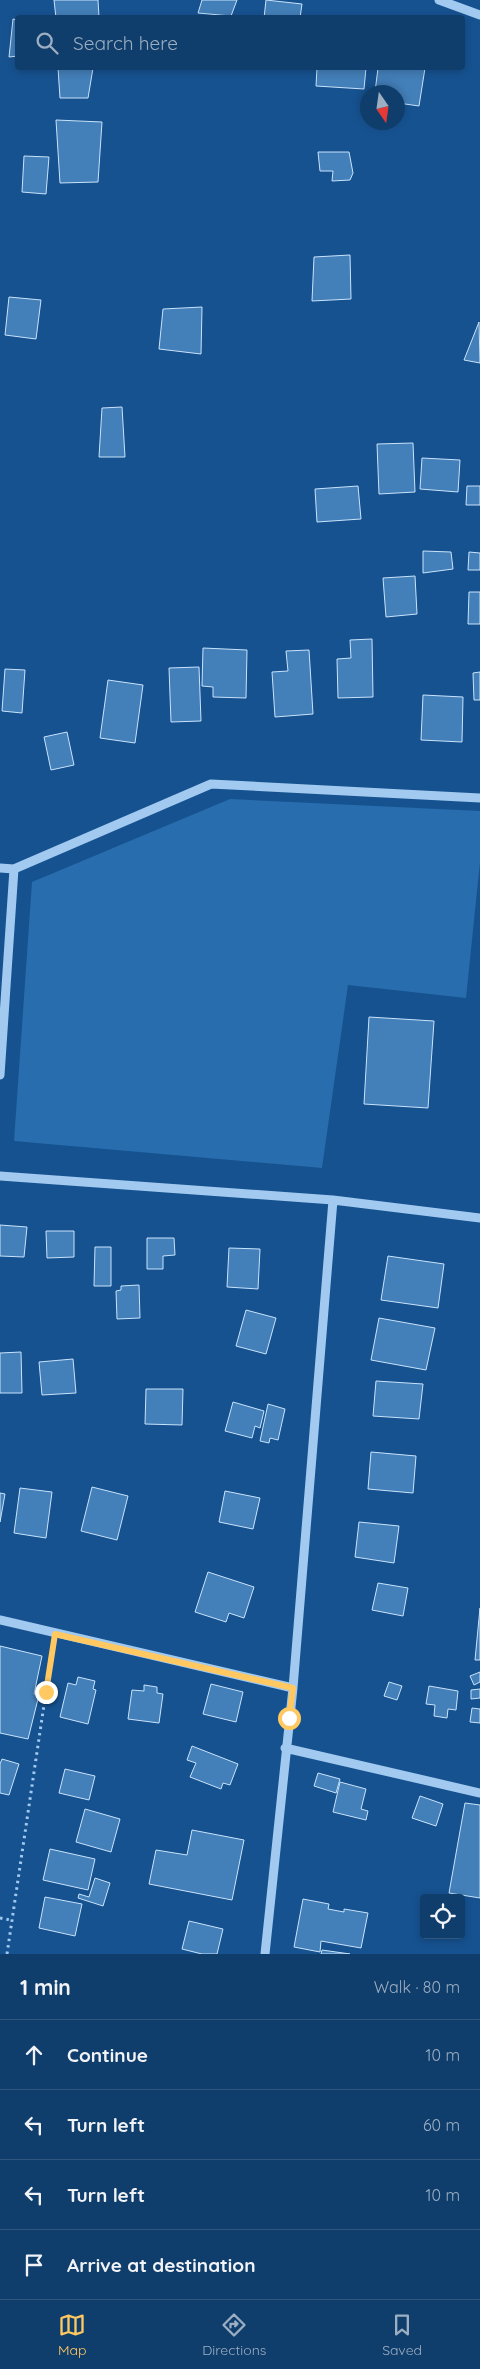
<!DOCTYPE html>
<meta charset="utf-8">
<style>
body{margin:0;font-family:Quicksand,sans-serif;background:#194572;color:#f1f3f6}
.controls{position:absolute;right:15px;bottom:15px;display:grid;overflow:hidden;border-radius:5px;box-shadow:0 2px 8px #0003}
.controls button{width:45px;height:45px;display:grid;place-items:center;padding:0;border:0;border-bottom:1px solid #30577f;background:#103e6c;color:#f1f3f6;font:25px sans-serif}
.compass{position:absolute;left:360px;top:85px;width:45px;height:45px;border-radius:50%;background:#103e6c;box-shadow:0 2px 8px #0003;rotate:167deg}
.stop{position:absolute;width:15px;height:15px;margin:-11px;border:4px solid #ffc861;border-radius:50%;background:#fff}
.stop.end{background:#ffc861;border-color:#fff;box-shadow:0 1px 5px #0008}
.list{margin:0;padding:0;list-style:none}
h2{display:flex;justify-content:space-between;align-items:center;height:65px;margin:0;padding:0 20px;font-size:21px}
h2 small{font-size:16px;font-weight:400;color:#9caec2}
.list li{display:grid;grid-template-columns:32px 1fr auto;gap:15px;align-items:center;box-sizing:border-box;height:70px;padding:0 20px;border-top:1px solid #30577f}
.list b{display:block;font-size:19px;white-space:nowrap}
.list em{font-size:16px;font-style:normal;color:#9caec2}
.icon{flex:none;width:28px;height:28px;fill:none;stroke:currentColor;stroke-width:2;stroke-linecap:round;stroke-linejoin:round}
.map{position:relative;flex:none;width:480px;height:1954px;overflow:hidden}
.search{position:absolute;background:#103e6c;box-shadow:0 2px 8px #0003;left:15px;right:15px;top:15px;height:55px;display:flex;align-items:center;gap:12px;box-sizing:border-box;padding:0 18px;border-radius:5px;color:#9caec2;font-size:19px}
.sheet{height:345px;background:#103e6c}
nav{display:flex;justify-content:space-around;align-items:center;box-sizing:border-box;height:70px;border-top:1px solid #30577f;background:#103e6c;font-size:14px;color:#9caec2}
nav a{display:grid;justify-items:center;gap:2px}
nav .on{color:#ffc861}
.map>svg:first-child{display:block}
.green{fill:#286dae}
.building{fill:#437fb9;stroke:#c9e3fb}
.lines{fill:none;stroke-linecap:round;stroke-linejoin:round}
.path{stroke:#a2caf0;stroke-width:3;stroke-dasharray:2.5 4;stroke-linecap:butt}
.minor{stroke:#a2caf0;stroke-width:9}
.route{stroke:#ffc861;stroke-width:6}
</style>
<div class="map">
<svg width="480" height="1954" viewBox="0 0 480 1954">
<rect width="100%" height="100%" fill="#165290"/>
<path class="green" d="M230,799l250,12v51l-14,136 -118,-13 -26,183 -308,-27 18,-259z"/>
<path class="building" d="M54,0h44l1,17 -43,1z
M202,0h35l-6,16 -33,-3z
M266,0l36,4 -2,14h-36z
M13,19l5,1v36l-9,1z
M58,68h35l-5,30h-28z
M317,68h49l-2,21 -48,-3z
M378,68h47l-6,38 -21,-3v-11h-23z
M56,120l46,2 -4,60 -38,1z
M318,152h31l4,21 -3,7 -18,1 1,-10h-13z
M24,156l25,1 -3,37 -24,-2z
M350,255l1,44 -39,2 2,-44z
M9,297l32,3 -5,39 -31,-4z
M202,307l-1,47 -42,-5 4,-40z
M479,322l1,41 -16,-3z
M122,407l3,50h-26l3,-49z
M413,443l2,49 -36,2 -2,-50z
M422,458l38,2 -2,32 -38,-3z
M358,486l3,33 -44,3 -2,-33z
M467,486h13v19h-14z
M423,551l28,1 2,17 -30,4z
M469,552l11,1v17h-12z
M415,576l2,38 -31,3 -3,-39z
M469,592h11v32h-12z
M372,639l1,58 -35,1 -1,-39 14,-1 -1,-18z
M203,648l44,2 -1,48 -33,-1v-10l-11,-1z
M309,650l4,64 -38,3 -3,-45 16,-1 -2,-20z
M199,667l2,54 -30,1 -2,-54z
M5,669l20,1 -3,43 -20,-2z
M480,672v28h-6l-1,-27z
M108,680l35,5 -8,58 -35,-5z
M423,695l40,2 -1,45 -41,-2z
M67,732l7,33 -23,5 -7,-33z
M369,1017l65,4 -6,87 -64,-4z
M0,1225l27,2 -3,30 -24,-1z
M46,1231h28v26l-27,1z
M147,1238h27l1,17 -12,1v13h-16z
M95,1247h16v39h-17z
M229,1248l31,1 -2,40 -31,-2z
M388,1256l56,8 -6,44 -57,-8z
M139,1285l1,33 -23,1 -1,-28 5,-1v-4z
M246,1310l30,8 -10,36 -30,-8z
M379,1318l56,10 -9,42 -55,-10z
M21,1352l1,41h-22v-40z
M73,1359l3,34 -34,2 -3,-33z
M376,1381l47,3 -4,35 -46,-3z
M146,1389h37l-1,36 -37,-1z
M233,1402l31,9 -4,17 -5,-2 -3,12 -27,-7z
M268,1404l17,5 -7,31 -8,-2 -1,5 -9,-2z
M371,1452l45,4 -3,37 -45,-4z
M92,1487l36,9 -11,44 -36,-9z
M20,1488l32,4 -6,46 -32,-5z
M225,1491l35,7 -7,31 -34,-7z
M0,1493l5,1 -5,28z
M359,1522l40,4 -5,37 -39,-6z
M208,1572l46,15 -10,31 -15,-5 -3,9 -31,-10z
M378,1583l30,5 -5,28 -31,-6z
M480,1608v52h-5z
M0,1646l42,10 -8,38 5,1 -11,44 -28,-6z
M480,1672v10l-6,3 -4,-9z
M78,1677l17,4 -2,8 3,1 -8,34 -28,-7 8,-34 8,2z
M389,1682l13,4 -5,14 -13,-4z
M211,1684l32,8 -7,30 -33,-8z
M144,1685l13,2v6l6,1 -4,29 -31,-4 4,-29 12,1z
M429,1686l29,5 -2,19 -8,-1 -1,9 -13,-2 1,-11 -9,-1z
M480,1689v9l-9,1v-9z
M472,1708l8,1v14l-10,-1z
M192,1746l46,18 -8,21 -7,-2 -2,6 -31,-12 6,-14 -9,-3z
M2,1759l17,5 -10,31 -9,-2v-29z
M65,1769l30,7 -6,24 -30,-7z
M318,1773l22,6 -4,14 -22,-7z
M340,1782l26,7 -5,20 7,2 -2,9 -33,-8z
M420,1796l23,8 -7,22 -24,-8z
M465,1803l15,2v93l-31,-5z
M85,1809l35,10 -9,33 -35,-10z
M192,1830l52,10 -12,60 -83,-16 7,-34 31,5z
M50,1849l45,10 -7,31 -45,-10z
M95,1878l15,5 -7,23 -25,-8 1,-4 10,3z
M45,1897l37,7 -7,32 -36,-8z
M303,1899l26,5 -1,5 16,3v-3l24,4 -7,35 -40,-7 -1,11 -26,-5z
M189,1921l34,8 -6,25h-15l-20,-5z
M322,1950l28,4h-29z"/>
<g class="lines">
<path class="path" d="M0,1918l11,2
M7,1954l45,-303"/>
<path class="minor" d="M439,0l41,15
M0,868l14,1 197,-85 269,14
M0,1075l14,-206
M0,1176l333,24 147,18
M0,1620l293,68
M285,1748l195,45
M265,1954l28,-266 40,-488"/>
</g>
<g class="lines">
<path class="route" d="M46,1692l9,-58 238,54 -4,30"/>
</g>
</svg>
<div class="controls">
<button><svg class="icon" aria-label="locate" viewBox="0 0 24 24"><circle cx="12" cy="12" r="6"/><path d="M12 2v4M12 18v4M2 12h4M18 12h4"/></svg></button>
</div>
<svg class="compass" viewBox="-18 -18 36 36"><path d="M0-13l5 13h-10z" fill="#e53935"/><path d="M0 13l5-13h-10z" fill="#9caec2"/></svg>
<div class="stop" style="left:289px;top:1718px"></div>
<div class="stop end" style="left:46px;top:1692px"></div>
<div class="search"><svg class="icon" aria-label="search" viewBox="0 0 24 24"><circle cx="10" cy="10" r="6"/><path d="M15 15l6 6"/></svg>Search here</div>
</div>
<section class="sheet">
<h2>1 min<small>Walk · 80 m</small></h2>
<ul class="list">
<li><svg class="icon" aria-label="ahead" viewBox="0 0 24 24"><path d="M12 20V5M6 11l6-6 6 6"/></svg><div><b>Continue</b></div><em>10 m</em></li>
<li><svg class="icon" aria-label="left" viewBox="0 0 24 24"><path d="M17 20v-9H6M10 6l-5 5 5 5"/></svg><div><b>Turn left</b></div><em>60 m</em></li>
<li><svg class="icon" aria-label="left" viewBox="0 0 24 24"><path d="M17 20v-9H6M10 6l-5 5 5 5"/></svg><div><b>Turn left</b></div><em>10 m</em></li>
<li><svg class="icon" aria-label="arrive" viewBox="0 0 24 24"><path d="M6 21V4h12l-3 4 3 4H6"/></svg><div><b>Arrive at destination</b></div></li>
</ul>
</section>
<nav>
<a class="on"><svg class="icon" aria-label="map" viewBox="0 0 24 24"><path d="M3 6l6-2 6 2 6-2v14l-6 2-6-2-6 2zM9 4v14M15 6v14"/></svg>Map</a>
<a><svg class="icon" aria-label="directions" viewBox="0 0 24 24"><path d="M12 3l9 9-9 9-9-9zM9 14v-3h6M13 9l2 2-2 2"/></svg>Directions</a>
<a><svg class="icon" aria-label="saved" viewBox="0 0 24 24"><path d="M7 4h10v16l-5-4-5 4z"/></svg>Saved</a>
</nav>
